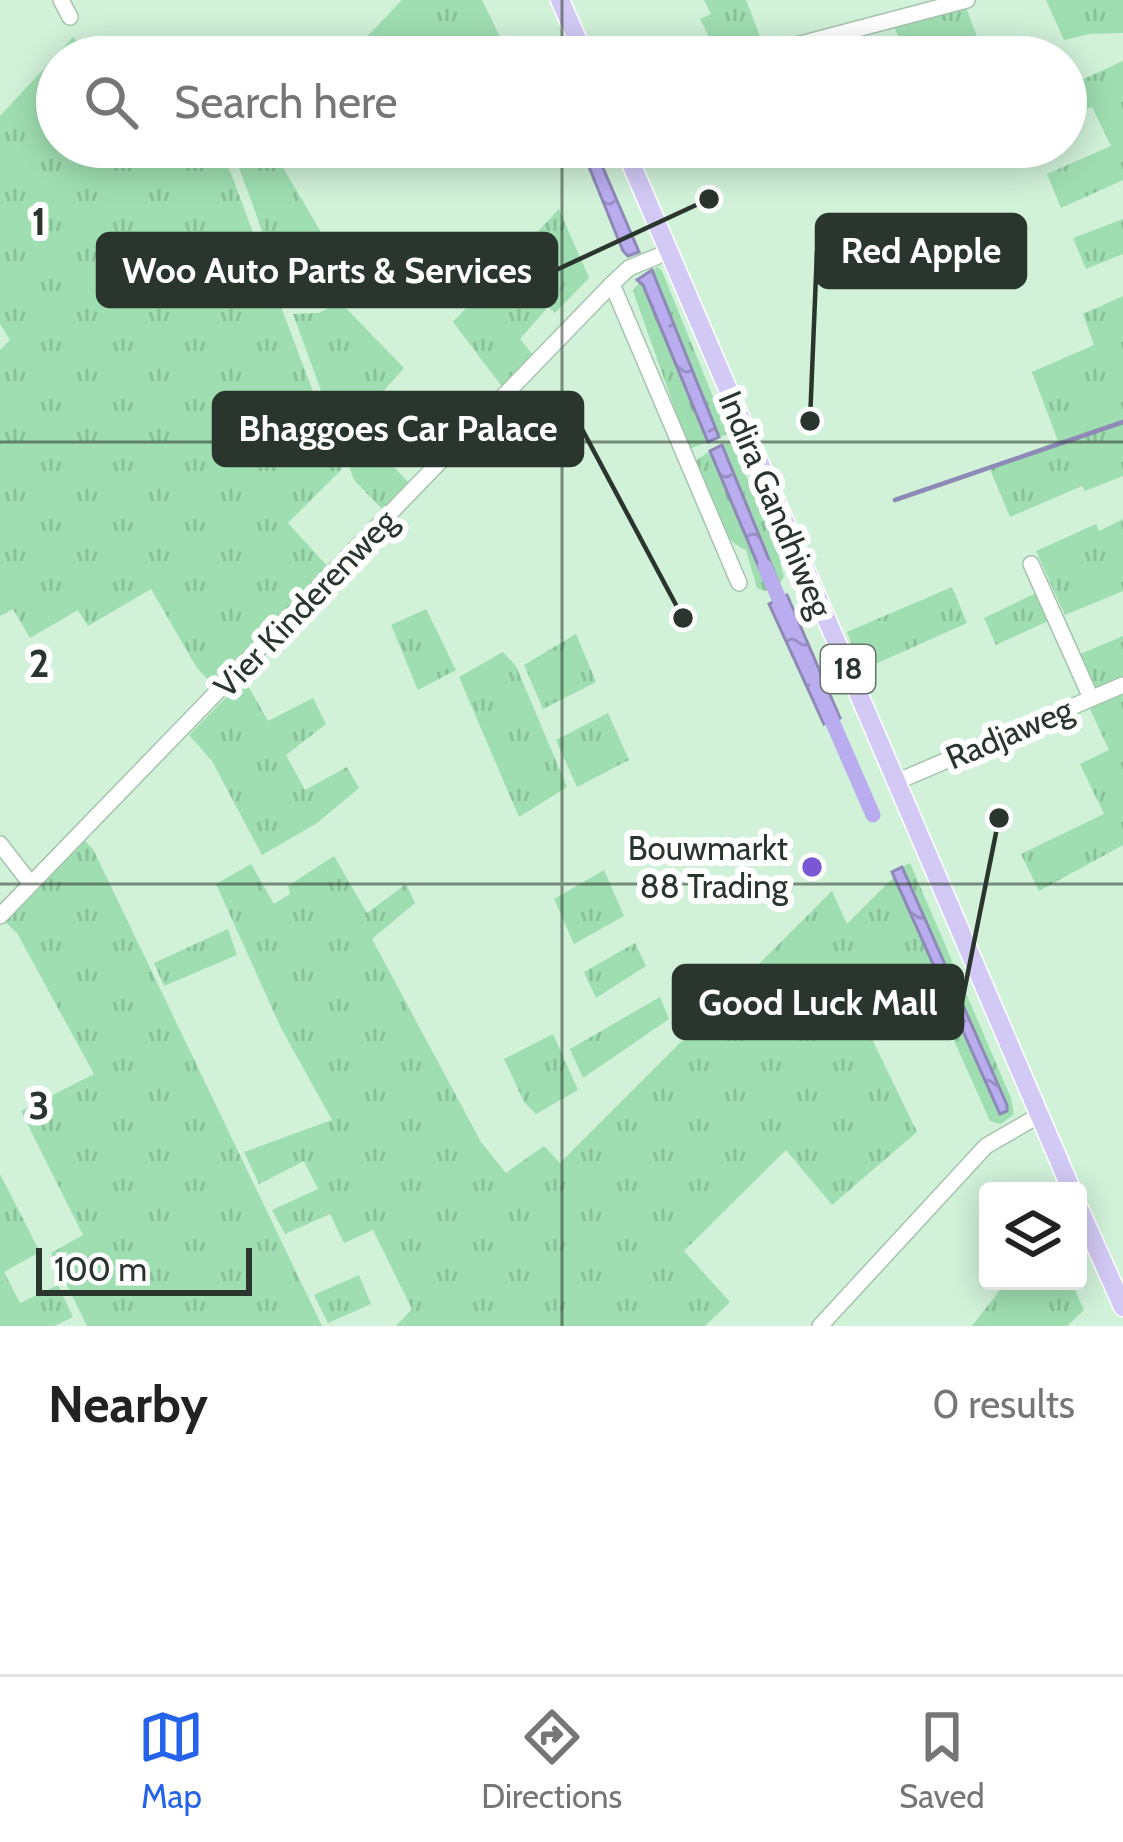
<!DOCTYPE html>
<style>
body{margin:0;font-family:Cabin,sans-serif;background:#f6f6f6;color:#222}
.controls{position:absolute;right:36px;bottom:36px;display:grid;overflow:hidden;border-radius:12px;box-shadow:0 6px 30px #0003}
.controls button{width:108px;height:108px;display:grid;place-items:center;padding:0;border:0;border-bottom:3px solid #e0e0e0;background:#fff;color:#222;font:60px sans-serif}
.scale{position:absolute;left:36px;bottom:30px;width:216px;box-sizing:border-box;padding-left:12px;border:6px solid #2a362d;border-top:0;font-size:33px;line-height:42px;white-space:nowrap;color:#2a362d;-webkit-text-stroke:9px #fff;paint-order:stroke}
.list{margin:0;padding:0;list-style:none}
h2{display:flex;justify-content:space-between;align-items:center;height:156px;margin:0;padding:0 48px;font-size:51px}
h2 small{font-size:39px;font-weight:400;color:#767676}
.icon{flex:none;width:66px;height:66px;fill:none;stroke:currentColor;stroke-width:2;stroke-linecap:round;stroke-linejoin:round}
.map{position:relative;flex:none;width:1123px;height:1326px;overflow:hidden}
.search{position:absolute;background:#fff;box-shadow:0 6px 30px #0003;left:36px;right:36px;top:36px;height:132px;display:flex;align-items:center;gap:30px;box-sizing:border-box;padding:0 42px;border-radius:66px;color:#767676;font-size:45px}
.sheet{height:348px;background:#fff}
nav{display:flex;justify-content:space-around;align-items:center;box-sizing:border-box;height:168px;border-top:3px solid #e0e0e0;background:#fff;font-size:33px;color:#767676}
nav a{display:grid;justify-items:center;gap:6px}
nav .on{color:#2563eb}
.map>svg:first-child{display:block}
.grass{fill:url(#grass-tufts)}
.water{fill:url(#water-ripples);stroke:#8e89b6;stroke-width:3}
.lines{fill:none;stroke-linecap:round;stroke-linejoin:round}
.stream{stroke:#8e89b6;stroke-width:4.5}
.canal{stroke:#b9adf0;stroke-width:15}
.minor-casing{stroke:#a5c3ad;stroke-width:18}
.major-casing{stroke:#fff;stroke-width:21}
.minor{stroke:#fff;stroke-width:15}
.major{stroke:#d2caf5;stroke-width:18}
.grid{fill:none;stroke:#2a362d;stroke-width:3;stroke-opacity:0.55}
.poi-dot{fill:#7a58d3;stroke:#fff;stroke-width:4.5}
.labels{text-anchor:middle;stroke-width:12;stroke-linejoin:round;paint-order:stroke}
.shield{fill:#fff;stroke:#6a726c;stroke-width:3}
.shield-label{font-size:30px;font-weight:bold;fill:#2a362d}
.street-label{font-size:33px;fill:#2a362d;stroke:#fff}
.poi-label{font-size:33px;fill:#2a362d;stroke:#fff;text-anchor:end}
.grid-label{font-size:39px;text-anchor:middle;font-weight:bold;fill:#2a362d;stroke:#fff;stroke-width:12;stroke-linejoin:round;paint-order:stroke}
.leader{fill:none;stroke:#2a362d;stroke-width:4.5}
.callout-dot{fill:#2a362d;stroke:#fff;stroke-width:4.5}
.callout{fill:#2a362d;stroke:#2a362d;stroke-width:4.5}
.callout-label{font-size:36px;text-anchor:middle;font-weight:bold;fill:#fff}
</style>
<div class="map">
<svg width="1123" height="1326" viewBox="0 0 1123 1326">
<defs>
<pattern id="grass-tufts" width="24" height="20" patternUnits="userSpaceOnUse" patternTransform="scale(3)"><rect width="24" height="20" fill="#9fdeb1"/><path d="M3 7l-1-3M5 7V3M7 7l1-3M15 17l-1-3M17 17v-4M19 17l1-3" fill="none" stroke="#89bf99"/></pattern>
<pattern id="water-ripples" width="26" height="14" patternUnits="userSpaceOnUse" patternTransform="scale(3)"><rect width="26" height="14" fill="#b9adf0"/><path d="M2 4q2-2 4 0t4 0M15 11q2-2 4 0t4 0" fill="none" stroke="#978ec3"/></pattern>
</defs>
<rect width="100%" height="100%" fill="#d1f1d9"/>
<path class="grass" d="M402,0h80l28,57h-140l-11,-12z
M704,0h42l22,57h-49l-19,-38 11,-5z
M1046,0h77v33l-33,1 -26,6z
M966,8l18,46 -8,3h-70l-12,-32z
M73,37l21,20h-37v90h164l121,322 -54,54 41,45 -116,117 -16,-17 -46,-79 -63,37 -10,-16 -48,28 -17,-29 -13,7v-266l10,-10 -10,-16v-208z
M1123,61v119l-62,28 -14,-34 64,-28 -19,-39 -26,10v-30z
M257,147h14l65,111 27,2c-19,24 -43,64 -76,38l-49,-133z
M559,209l30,69 -34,35 -7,-6 -28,32 14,17 -31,32 -50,-66z
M1123,219v35l-37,15 -13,-31z
M658,267l4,4 66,163 -9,3 -67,-167z
M639,283l4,1 65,158 -19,7 -56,-158z
M1123,296v180l-38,15 -3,-5 -72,31 -21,-50 69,-26 -26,-69 62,-27 -11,-31z
M340,302l64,66 -36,40 24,57 17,18 -26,27 -29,-30 -61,-166 26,-1z
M731,441l52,120 -3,2 4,14 -5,7 -57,-139z
M710,451l58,138 -3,2 -8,-3 -11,-38c-30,-11 -40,-61 -51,-89z
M1123,519v72l-58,24 -29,-64 60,-27 3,7z
M952,587l15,36 -105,47 -15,-38z
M1036,593l12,28 -52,24 -12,-27z
M426,609l30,61 -38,20 -27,-65z
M576,634l20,48 -53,27 -19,-44z
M1123,636v44l-29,12 -16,-37z
M503,652l13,14 51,121 -48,30 -60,-140z
M244,679l24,42 45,-23 13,26 -40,31 19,35 42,-23 12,21 -42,35 -55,32 -50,-94 -23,-26z
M1123,692v153l-84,46 -18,-37 83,-40 -24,-50 29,-14 -20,-43z
M608,713l21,47 -52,27 -21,-47z
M84,840l9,9 229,477h-235l-36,-73 32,-18 -62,-124 73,-37 -77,-141 -13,-12z
M334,856l33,57 39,-29 9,19 -43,36 109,203 25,31 38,-27 16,17 272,-272 15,33 47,-47 106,237 7,-9 -105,-238 8,-4 101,235 3,16 -13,10 -11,-3 -50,-112 -68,30 45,93 -85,73 -46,-55 -102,101 46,51 -25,24h-309l16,-17 -39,-79 -29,13 -14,-29 -45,20 -13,-24 46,-21 -14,-28 -45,23 -15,-32 88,-32 -51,-92 -65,-144 35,-20 23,40 16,-10 -2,-8z
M604,870l20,46 -50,28 -20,-45z
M228,929l9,26 -73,31 -10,-23z
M635,943l11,23 -50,32 -12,-26z
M660,997l9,22 -86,59 -13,-29z
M553,1034l25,56 -42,24 -12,-12 -20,-43z
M0,1174l40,78 -36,20 16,31 38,-18 15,32 -19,9h-54z
M359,1275l12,29 -43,19 -14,-28z
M1007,1281h64l13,29 -17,16h-95z"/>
<path class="water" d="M581,147h13l45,105 -11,4 -5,-5z
M652,270l67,167 -11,5 -65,-157 -6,-5z
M722,445l57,139 -11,5 -58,-138z
M787,595l53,123 -16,6 -55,-120z
M902,867l105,238v6l-7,3 -108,-242z"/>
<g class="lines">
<path class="stream" d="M895,500l228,-78"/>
<path class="canal" d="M765,567l22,50
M825,705l48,110"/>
<g class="minor-casing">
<path id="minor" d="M61,0l9,17
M770,52l197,-52
M612,284l127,299
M1031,564l60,134
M896,782l227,-97
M0,844l31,40
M0,916l612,-632 17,-16 39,-16
M820,1326l166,-180 52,-30"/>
</g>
<g class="major-casing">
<path id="major" d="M560,0l25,57
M624,147l448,1044
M1078,1206l45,101"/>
</g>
<use href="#minor" class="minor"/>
<use href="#major" class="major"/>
</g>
<path class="grid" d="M562,0v57M562,147v1179M0,442h1123M0,884h1123"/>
<circle class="poi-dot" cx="812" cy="867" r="12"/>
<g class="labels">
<rect class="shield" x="821" y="645" width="54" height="48" rx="9"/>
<g class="shield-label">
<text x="848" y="679">18</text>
</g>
<g class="street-label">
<text transform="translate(776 504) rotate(67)" y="12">Indira Gandhiweg</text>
<text transform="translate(305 603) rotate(-46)" y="12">Vier Kinderenweg</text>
<text transform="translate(1009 733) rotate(-23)" y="12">Radjaweg</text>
</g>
<g class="poi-label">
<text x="788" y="860">Bouwmarkt<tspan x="788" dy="38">88 Trading</tspan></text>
</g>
</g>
<g class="grid-label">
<text x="39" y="235">1</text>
<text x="39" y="677">2</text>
<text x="39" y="1119">3</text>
</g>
<path class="leader" d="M810 421L817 251M709 199L556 270M683 618L582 429M999 818L962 1002"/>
<g class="callout-dot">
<circle cx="810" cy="421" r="12"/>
<circle cx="709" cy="199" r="12"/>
<circle cx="683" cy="618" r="12"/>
<circle cx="999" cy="818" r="12"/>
</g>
<g class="callout">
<rect x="817" y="215" width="208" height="72" rx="12"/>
<rect x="98" y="234" width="458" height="72" rx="12"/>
<rect x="214" y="393" width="368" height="72" rx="12"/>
<rect x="674" y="966" width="288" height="72" rx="12"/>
</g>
<g class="callout-label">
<text x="921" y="263">Red Apple</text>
<text x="327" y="283">Woo Auto Parts &amp; Services</text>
<text x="398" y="441">Bhaggoes Car Palace</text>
<text x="818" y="1015">Good Luck Mall</text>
</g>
</svg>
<div class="controls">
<button><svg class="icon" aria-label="layers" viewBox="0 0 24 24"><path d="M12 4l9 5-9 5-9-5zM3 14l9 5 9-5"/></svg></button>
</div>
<div class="scale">100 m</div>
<div class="search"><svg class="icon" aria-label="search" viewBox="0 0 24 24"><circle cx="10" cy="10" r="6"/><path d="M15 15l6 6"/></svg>Search here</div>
</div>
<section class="sheet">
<h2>Nearby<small>0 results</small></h2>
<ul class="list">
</ul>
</section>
<nav>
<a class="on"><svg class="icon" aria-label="map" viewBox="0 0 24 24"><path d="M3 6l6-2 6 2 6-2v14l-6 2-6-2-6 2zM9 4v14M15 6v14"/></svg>Map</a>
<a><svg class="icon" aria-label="directions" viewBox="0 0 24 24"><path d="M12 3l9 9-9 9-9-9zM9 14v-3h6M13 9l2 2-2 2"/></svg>Directions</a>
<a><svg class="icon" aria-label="saved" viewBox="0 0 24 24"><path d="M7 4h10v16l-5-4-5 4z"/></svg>Saved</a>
</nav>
